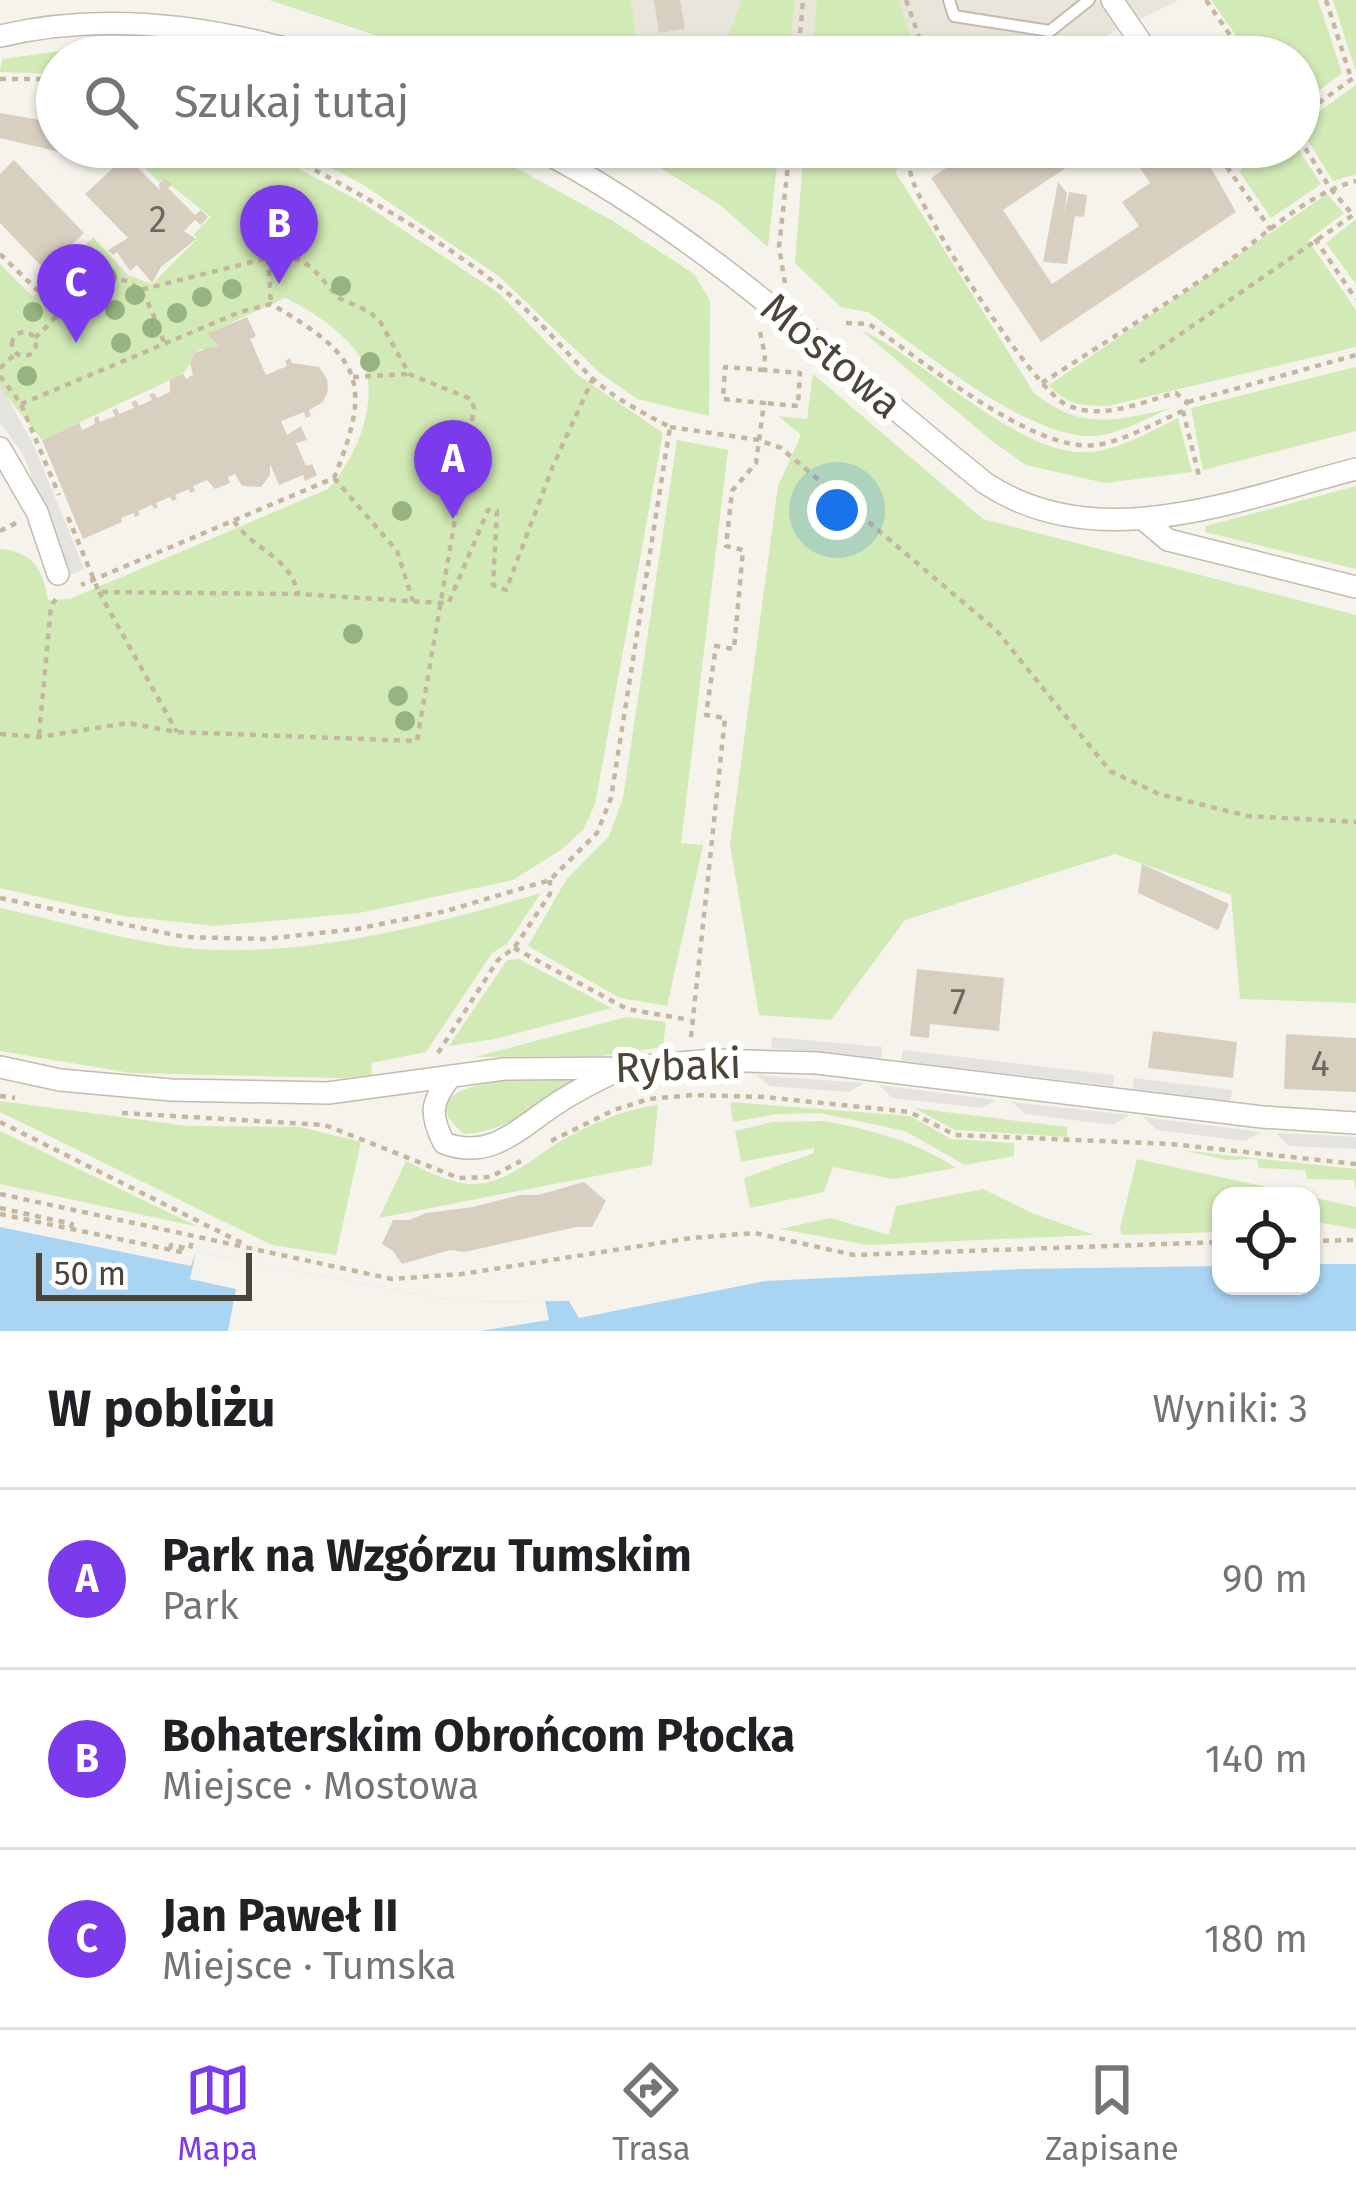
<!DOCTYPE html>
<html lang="pl">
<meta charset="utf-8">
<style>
body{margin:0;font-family:"Fira Sans",sans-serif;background:#f6f6f6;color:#202124}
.controls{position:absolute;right:36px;bottom:36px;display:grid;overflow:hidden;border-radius:24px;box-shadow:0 3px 9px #0004}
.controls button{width:108px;height:108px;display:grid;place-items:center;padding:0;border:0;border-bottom:3px solid #e0e0e0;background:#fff;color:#202124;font:60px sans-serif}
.scale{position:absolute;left:36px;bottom:30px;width:216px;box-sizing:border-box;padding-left:12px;border:6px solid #4b4439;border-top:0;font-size:33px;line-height:42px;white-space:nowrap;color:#4b4439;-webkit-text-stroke:9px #fff;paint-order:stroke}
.you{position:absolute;left:837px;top:510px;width:42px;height:42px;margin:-30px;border:9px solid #fff;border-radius:50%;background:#1a73e8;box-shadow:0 0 0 18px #1a73e833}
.badge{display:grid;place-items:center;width:78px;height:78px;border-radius:50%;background:#7c3aed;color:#fff;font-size:39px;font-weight:700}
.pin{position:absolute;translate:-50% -99px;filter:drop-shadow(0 3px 6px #0008)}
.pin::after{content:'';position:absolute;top:63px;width:42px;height:36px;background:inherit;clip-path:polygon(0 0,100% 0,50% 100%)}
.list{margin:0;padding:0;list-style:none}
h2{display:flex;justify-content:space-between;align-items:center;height:156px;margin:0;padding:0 48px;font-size:51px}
h2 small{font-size:39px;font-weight:400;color:#757577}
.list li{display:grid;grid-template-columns:78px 1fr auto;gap:36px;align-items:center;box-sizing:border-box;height:180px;padding:0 48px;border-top:3px solid #e0e0e0}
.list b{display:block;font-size:45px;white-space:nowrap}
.list p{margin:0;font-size:39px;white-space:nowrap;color:#757577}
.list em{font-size:39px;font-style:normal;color:#757577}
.icon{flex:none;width:66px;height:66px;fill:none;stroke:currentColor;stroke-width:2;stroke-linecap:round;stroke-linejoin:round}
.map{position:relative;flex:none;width:1356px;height:1331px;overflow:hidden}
.search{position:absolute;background:#fff;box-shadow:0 3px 9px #0004;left:36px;right:36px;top:36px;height:132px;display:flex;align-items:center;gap:30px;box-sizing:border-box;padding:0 42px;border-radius:66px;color:#757577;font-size:45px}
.sheet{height:696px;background:#fff}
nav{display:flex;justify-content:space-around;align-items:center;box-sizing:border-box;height:168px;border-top:3px solid #e0e0e0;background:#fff;font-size:33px;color:#757577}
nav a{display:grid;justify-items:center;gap:6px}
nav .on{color:#7c3aed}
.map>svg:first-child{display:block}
.residential{fill:#eae5da}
.green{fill:#d2eab5}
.parking{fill:#e5e3e0}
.water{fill:#a9d4f2}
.pier{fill:#f6f3ec}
.building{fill:#d8cfc1}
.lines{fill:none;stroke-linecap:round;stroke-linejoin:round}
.service-casing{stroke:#c2bbae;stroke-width:14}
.minor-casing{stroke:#c2bbae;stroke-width:24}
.path{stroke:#c4b79f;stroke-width:4.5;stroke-dasharray:6 6;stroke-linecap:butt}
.service{stroke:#fff;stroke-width:10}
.minor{stroke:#fff;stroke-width:21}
.tree{fill:#97b381}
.labels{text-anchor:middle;stroke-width:12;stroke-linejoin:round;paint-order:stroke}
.number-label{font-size:36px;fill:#6e675b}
.street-label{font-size:42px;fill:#4b4439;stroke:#fff}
</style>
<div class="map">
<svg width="1356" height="1331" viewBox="0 0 1356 1331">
<rect width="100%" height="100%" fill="#f6f3ec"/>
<path class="residential" d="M631,0h548l-114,56 -428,-16z"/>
<path class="green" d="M269,0h362l6,39 89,4 15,-43h54l-6,57h-348z
M817,0h81l19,57h-105z
M1211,0h107l24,73 -43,33v-49h-48z
M1333,0h23v69h-1z
M104,45l101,12h-148v17l-57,-2 2,-13z
M1356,85v89l-23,7 -34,-55z
M125,147h133l106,57 136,90 78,81 85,58 -68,371 -12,26 -21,19 -49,31 -154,33 -144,13 -92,-10 -123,-28v-339c33,3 43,20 48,51l22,-1 258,-110c28,-29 55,-94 32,-132 -15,-24 -50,-48 -75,-59l-76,35 10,15 -19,1 -17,25 -141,66 -42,-52v-124l33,33 60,-60 35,38 24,9 45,-45 -3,-5 17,-17 -47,-37 -5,2z
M291,147h187l135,74 81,53 16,27 -1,115 -72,-17 -37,-26 -100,-96 -138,-93z
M627,147h152l-11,100 -48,-42z
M804,147h96l-4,26 138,220c48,38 81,28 137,15 -22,9 -46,23 -69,27 -64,13 -182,-87 -234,-123l-27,-5 -46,-44z
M1271,147h26l24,37 -50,34 -32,-47z
M1327,194l17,19 -36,27 48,70v37l-248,59c-26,0 -42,-1 -59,-21z
M1356,219v65l-30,-41z
M861,330c64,28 159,129 230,122 30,-3 60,-21 87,-34l14,54 -87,11 -79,-18 -34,-24z
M1356,367v64l-153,39 -12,-62z
M813,374l170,145 373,96v388l-116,-4 -9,-104 -116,-41 -210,66 -74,100 -72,-5 -29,-170 48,-359 23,-51 -23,-19 29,3z
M677,440l51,10 -47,393 22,2 -36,161 -47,-8 -92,-52 38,-66 43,-44 14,-38z
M1356,486v83l-151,-37 1,-6z
M541,893l-34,51 -15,9 -66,99 -55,11 1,12 -31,3 -210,-5 -131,-22v-143c57,12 113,29 170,38 117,17 259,-20 371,-53z
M519,959l93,49 -117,31 -46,7 58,-86z
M626,1017l40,5 -3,25 -61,9 -127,1z
M511,1079l62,1c-32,23 -68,53 -109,54 -50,-41 16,-50 47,-55z
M0,1101l188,25 112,1 61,15 -25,113 -64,-10 -272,-133z
M730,1102l180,14 41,23 63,4v13l-49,9 -60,-34 -85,-18 -43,1 -44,8z
M658,1105l-6,60 -273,53 27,-57c19,9 40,21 62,23 35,3 64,-26 93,-43 30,-17 62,-32 97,-36z
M914,1108l153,19v10l-112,-7z
M824,1121c48,9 91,20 132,47l-63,11 -60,-12 -9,25 -74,16 -6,-30 70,-25v-5l-73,14 -6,-31 38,-9z
M0,1131l199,96 -199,-43z
M1181,1150l175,19v21l-2,-10 -47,-1 -2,-9 -46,-2 -2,-9 -30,1z
M1137,1159l148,32 22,5h-86v36l-99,3 -2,-7z
M983,1189l49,24 62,22 -226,10 -88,-16 51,-11 58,17 7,-29z
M1311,1197l45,10v22l-45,-8z"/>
<path class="parking" d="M0,384l35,64 49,121 -15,7 -46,-122 -23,-31z
M772,1037l110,10 -1,11 -110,-10z
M903,1050l211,25 -1,11 -212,-25z
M756,1075l108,8 -15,9 -79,-6z
M1134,1078l98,12 -2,11 -97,-12z
M879,1085l117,15 -15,8 -89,-10z
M1012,1102l118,13 -17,10 -88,-11z
M1143,1117l118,15 -16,9 -88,-11z
M1276,1133l80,4v12l-67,-3z"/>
<path class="water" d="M0,1227l191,39 5,-14 264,50 109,-1 10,17 186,-37 256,-12 200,-3v20h90v-22h45v67h-1356z"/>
<path class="pier" d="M196,1252l264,50 85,-1 4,19 -69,11h-252l8,-42 -46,-10z"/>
<path class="building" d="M654,0h26l5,29 -26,4z
M0,113l57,10v24h62l-16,15 -103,-24z
M978,147h119l-94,63 49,74 87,-58 -17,-24 28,-19 -24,-36h73l37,65 -195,130 -110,-164z
M126,156l34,34 -1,-6 6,-6 7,7 -4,3 27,27 6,-5 7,7 -7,8 -6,-5 -11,11 12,8 -35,28 -9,16 -15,-18 -7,6 -13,-19 -4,3 -5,-5 20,-12 -43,-44z
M14,160l70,73 -39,37 -45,-47v-49z
M1058,182l9,11 -3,20 5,-21 18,3 -3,22 -9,-1 -8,48 -24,-2z
M247,317l9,19 -6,3 16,36 21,-9 -2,-5 5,-3 2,5 27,4 8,12 1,12 -5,11 -14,8 2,6 -5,2 -2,-6 -23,9 6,14 14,-9 6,14 -11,3 10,23 6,-2 5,11 -12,6 -2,-6 -24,10 -9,-21v11l-9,12 -19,-1 -7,-12 -7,3 2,6 -15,6 -8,-9 -14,6 2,5 -5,2 -1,-4 -14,6 2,4 -5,2 -2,-4 -14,6 2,4 -4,2 -2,-4 -14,6 2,4 -5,2 -2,-4 -12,5 1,4 -39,17 -41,-99 37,-17 3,7 13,-6 -1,-6 4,-2 2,6 15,-6 -3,-6 5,-2 2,6 15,-6 -3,-6 5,-2 3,6 13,-6 -3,-6 5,-1 3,5 13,-6v-12l13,-6 3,5 7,-4 -3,-12 4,-9 15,-7 10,1 -11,-15z
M1142,864l87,40 -11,26 -80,-37z
M917,969l87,9 -5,53 -69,-7 -1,14 -19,-2z
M1153,1031l84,11 -4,36 -85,-10z
M1286,1034l70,4v54l-72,-3z
M584,1182l22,19 -14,26h-16l-111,25 -15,-2 -48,14 -9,-13 -11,-7 11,-24h16l17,-7 47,-6 47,-12h18z"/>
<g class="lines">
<g class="service-casing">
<path id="service" d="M949,0l5,16 96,15 39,-31"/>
</g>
<g class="minor-casing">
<path id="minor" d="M1112,0l39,57
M0,36c105,-25 214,-10 315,21
M535,147c169,88 303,218 450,336 113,75 254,16 371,-14
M0,448l37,64 21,62
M1143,519l25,21 188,47
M0,1067l60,13 111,10 157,3 176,-24 118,-1 92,-8 103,3 445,54 94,6
M451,1076c-20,25 -22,38 -7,67 47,18 75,-15 112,-39 19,-13 40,-23 60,-33"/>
</g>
<path class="path" d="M906,0l20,57
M1206,0l39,57
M1326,0l25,78
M340,51l16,6
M798,57l5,-57
M0,79h57
M1299,117l57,-41
M1299,138l31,50 22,26
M492,147l19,9
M912,147c-2,10 -4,18 -1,28 9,37 123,216 156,230 36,16 73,-3 109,-12l11,9 -4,9 16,65
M1213,147l58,83
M909,162l28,-15
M1228,168l30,-21
M1315,239l41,60
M0,254l62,60
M268,258l3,46
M785,283l-6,-36 11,-100
M846,323l23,1c53,36 164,129 227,121 29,-4 60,-23 87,-34
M12 344a12 12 0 1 1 24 0a12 12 0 1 1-24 0Z
M760,332l5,23 -1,15 36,3 -2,33 -34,-3
M35,338c24,-22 68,-83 103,-49 12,11 19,38 26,53
M1140,362l216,-149
M0,368l16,-15
M0,376l21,28 38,91
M353,377l55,-3
M1042,383c60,-39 122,-77 181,-118 43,-30 81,-70 133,-84
M1188,402l168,-47
M21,404l219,-92 31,-8c89,52 103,76 63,174l-253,107
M670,427l89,13 22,8 215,182 114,141 49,23 89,22 108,6
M334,478l63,73 16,50
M68,517l31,75 199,2 143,9 8,-1 39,-92 9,1 -4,74 13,5 47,-124 40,-88
M234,521c19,29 56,35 64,73
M0,531l16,-8
M99,592l78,140
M0,734l39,3 89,-14 49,9 240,9 57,-333 -3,-9 -62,-25 -28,-51 -11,-11 -31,-14 -28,-31 -13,-8 -30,-1 -128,32
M39,735l12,-129 5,-7
M0,898l184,39 81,2 91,-10 90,-18 104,-31 47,-47 14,-35 59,-371c-27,-14 -55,-28 -78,-49 -31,-30 -57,-64 -92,-91 -70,-56 -149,-98 -228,-140
M514,948l113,61 63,11
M691,1037l34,-319 -19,-3 10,-69 18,3 9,-99 -17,-4 6,-55 24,-28 8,-60 -41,-4 2,-32 39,3
M438,1053l60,-93 16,-12 36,-54v-14
M0,1096l15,2
M122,1113l203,12 134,53 31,-1 31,-16
M0,1122l242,121
M551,1141l63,-31 35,-11 44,-4 71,2 146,15 45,23 216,9 185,20
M0,1194l392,85 70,-5 229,-36 64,-5 99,22 367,-13
M0,1208l72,16 -1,4
M0,1214l186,39
M1311,1241l45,-1
M170,1249l1,-4 19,4 3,-12"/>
<use href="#service" class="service"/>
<use href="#minor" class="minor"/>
</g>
<g class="tree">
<circle cx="86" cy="259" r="10"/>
<circle cx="67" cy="276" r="10"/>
<circle cx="107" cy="277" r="10"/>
<circle cx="341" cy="286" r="10"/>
<circle cx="232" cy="289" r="10"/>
<circle cx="135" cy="295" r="10"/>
<circle cx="202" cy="297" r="10"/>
<circle cx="115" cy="310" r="10"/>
<circle cx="33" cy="312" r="10"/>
<circle cx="177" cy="313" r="10"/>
<circle cx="152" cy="328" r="10"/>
<circle cx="121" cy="343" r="10"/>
<circle cx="370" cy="362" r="10"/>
<circle cx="27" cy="376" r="10"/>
<circle cx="402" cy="511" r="10"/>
<circle cx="353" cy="634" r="10"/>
<circle cx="398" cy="696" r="10"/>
<circle cx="405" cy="721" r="10"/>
</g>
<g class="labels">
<g class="number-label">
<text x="158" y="232">2</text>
<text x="958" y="1014">7</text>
<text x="1320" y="1076">4</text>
</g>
<g class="street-label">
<text transform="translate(832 355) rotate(40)" y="15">Mostowa</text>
<text transform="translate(678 1065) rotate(-2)" y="15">Rybaki</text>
</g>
</g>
</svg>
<div class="controls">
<button><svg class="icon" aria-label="locate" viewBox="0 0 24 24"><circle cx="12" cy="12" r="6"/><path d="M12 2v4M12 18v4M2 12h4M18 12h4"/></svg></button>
</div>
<div class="scale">50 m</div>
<div class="you"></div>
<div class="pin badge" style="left:453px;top:519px">A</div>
<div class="pin badge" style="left:279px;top:284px">B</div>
<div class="pin badge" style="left:76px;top:343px">C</div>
<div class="search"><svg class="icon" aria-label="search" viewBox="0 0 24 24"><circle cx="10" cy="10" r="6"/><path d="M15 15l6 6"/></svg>Szukaj tutaj</div>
</div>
<section class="sheet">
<h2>W pobliżu<small>Wyniki: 3</small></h2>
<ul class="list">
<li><span class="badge">A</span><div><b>Park na Wzgórzu Tumskim</b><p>Park</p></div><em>90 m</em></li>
<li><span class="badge">B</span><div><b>Bohaterskim Obrońcom Płocka</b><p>Miejsce · Mostowa</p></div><em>140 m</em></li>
<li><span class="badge">C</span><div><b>Jan Paweł II</b><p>Miejsce · Tumska</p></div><em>180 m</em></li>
</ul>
</section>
<nav>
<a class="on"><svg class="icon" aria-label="map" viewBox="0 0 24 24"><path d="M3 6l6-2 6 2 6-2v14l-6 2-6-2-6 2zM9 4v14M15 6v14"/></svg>Mapa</a>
<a><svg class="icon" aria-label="directions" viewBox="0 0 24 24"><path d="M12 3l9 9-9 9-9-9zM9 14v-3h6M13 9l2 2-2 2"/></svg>Trasa</a>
<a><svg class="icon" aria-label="saved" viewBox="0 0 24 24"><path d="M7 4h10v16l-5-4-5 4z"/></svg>Zapisane</a>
</nav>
